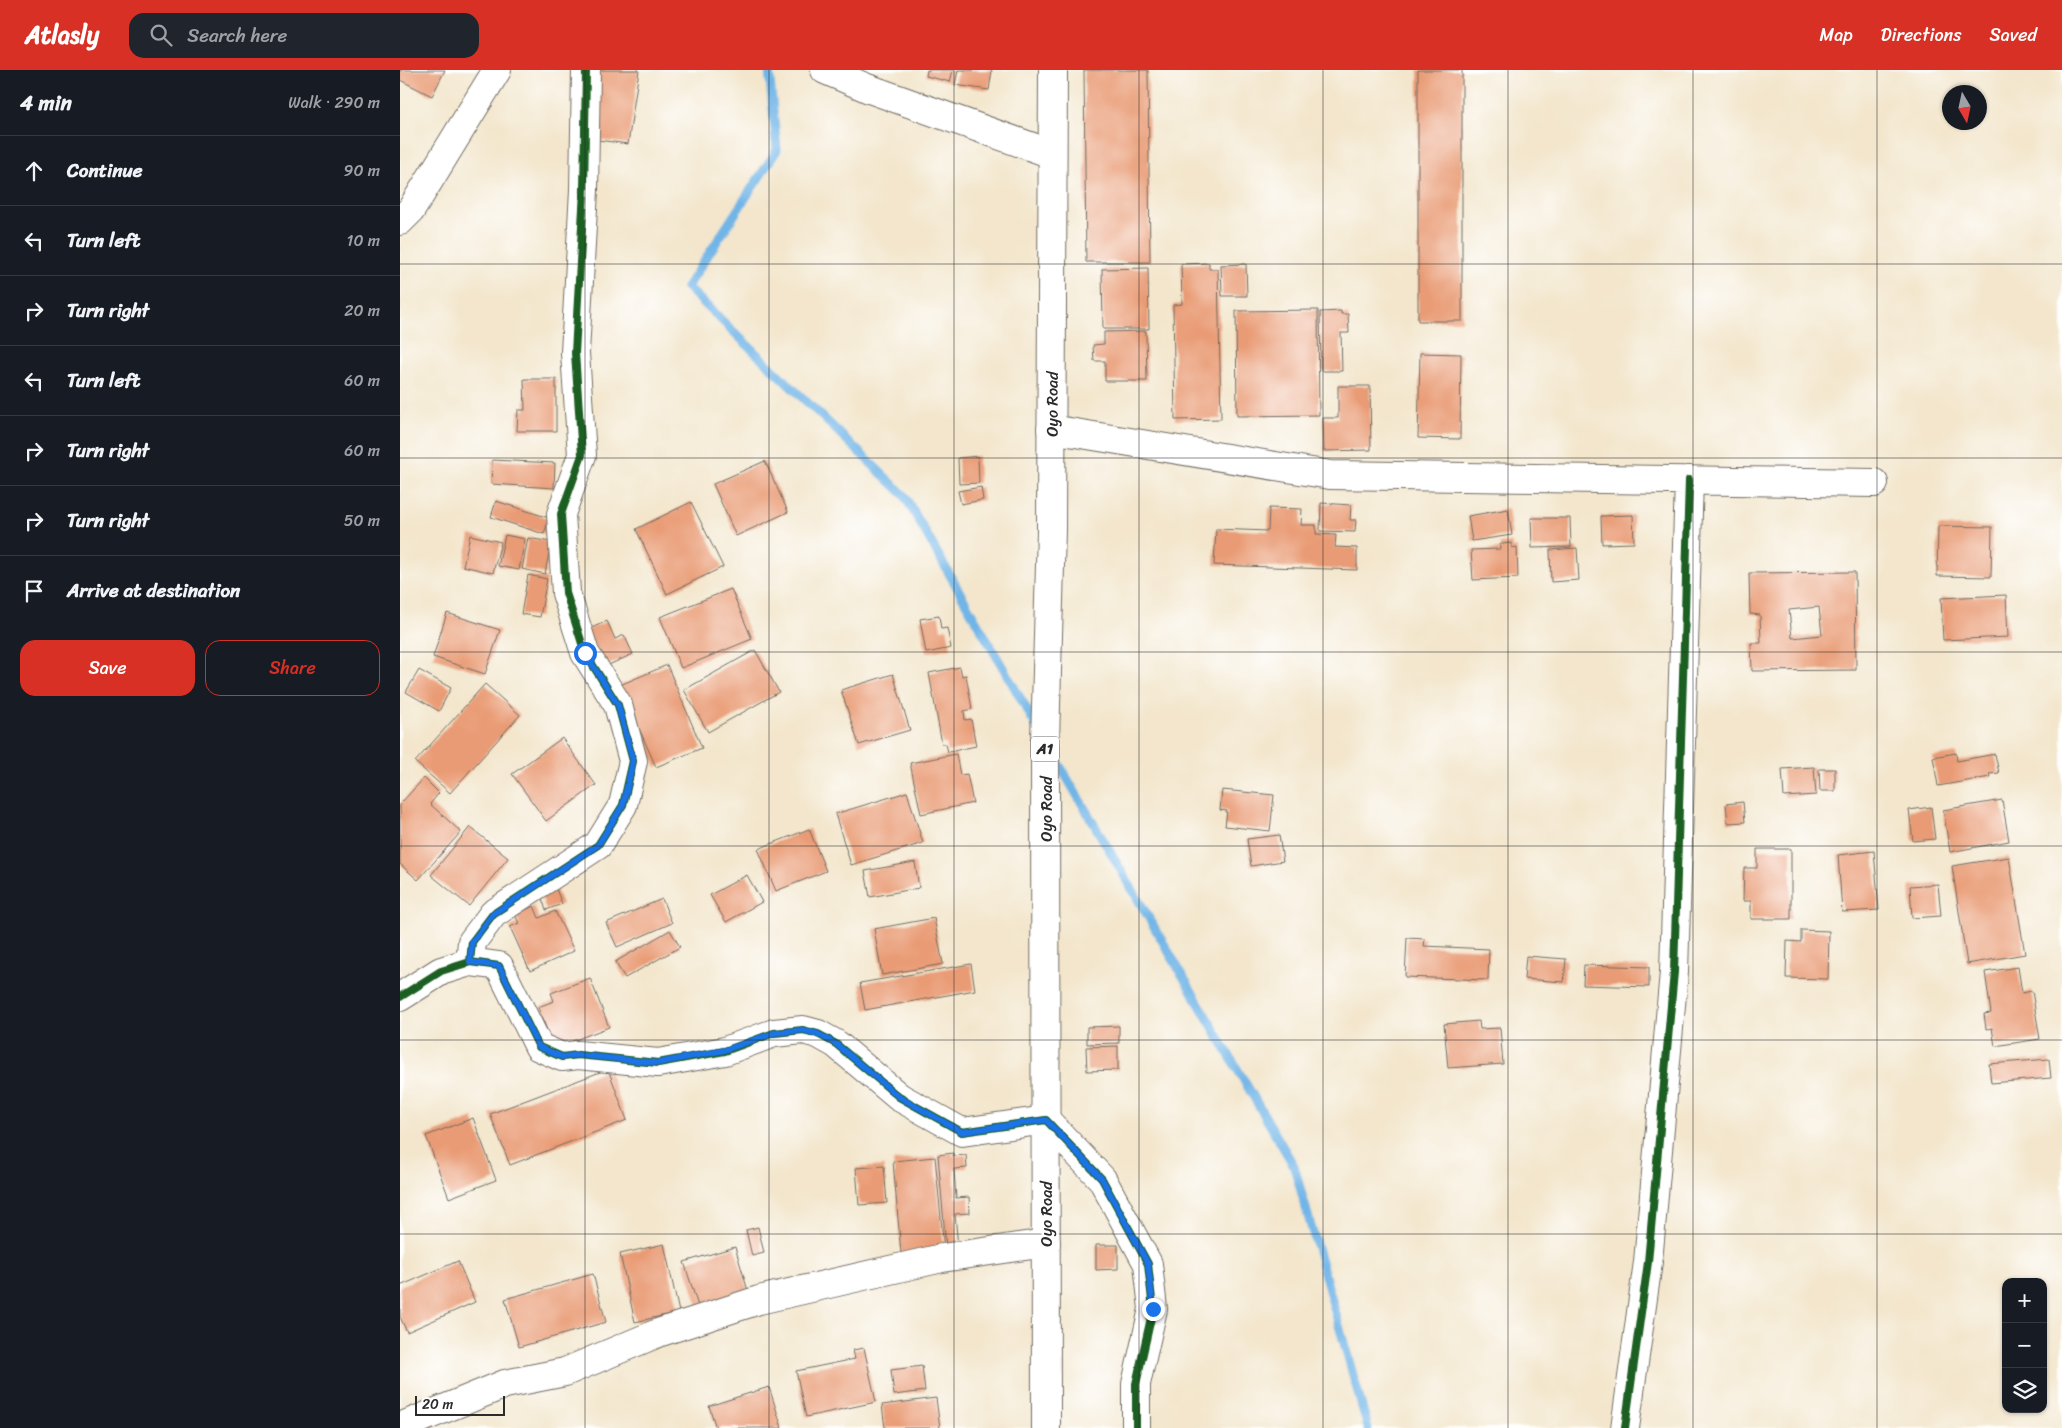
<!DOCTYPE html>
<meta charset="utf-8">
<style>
body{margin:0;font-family:Sriracha,sans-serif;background:#20242c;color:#f1f3f6}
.controls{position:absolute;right:15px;bottom:15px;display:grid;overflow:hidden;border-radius:10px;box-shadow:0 1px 4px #0004}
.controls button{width:45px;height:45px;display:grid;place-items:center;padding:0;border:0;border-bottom:1px solid #363941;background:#171b24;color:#f1f3f6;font:25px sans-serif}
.compass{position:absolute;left:1542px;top:15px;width:45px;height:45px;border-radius:50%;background:#171b24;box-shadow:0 1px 4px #0004;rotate:171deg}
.scale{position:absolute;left:15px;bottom:12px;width:90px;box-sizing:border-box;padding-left:5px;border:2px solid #2b2b2b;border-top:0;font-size:14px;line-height:18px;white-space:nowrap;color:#2b2b2b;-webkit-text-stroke:4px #fff;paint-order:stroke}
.stop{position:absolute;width:15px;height:15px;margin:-11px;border:4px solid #1a73e8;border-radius:50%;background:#fff}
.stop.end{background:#1a73e8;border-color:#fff;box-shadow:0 1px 5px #0008}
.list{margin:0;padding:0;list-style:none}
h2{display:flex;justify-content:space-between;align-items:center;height:65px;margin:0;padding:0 20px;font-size:21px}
h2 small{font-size:16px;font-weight:400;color:#9ea1a6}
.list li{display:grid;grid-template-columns:32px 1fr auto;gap:15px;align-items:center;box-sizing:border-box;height:70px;padding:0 20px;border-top:1px solid #363941}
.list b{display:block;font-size:19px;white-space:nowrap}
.list em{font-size:16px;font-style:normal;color:#9ea1a6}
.actions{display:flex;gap:10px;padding:15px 20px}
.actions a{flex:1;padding:11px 0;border:1px solid #d93025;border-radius:15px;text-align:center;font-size:18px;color:#d93025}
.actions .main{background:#d93025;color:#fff}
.icon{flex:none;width:28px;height:28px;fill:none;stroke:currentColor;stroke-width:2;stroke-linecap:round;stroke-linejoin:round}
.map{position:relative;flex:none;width:1662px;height:1358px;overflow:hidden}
header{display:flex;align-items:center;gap:30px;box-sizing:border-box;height:70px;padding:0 25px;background:#d93025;color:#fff}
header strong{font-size:24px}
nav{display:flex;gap:28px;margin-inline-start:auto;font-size:18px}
.search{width:350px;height:45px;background:#20242c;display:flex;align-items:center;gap:12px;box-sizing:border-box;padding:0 18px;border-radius:15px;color:#9ea1a6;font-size:19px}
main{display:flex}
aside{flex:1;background:#171b24}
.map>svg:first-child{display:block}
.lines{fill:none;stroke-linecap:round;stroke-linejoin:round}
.stream{stroke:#71b5e7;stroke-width:9}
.building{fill:#e99b75;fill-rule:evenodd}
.minor-casing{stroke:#716c63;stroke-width:30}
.trunk-casing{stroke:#716c63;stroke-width:30}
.minor{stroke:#fff;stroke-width:28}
.trunk{stroke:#fff;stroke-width:28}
.cycleway-casing{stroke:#fff;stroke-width:11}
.cycleway{stroke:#1b5e20;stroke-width:8}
.route{stroke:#1a73e8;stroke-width:6}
.grid{fill:none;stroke:#2b2b2b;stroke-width:1;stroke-opacity:0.55}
.labels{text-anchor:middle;stroke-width:5;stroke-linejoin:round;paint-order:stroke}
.shield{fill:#fff;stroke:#6b6b6b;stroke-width:1}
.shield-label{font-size:15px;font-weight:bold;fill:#2b2b2b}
.street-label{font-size:16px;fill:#2b2b2b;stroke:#fff}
</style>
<header>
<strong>Atlasly</strong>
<div class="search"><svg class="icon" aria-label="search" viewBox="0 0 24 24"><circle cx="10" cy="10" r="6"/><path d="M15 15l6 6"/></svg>Search here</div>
<nav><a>Map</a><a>Directions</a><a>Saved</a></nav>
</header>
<main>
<aside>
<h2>4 min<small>Walk · 290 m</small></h2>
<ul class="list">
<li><svg class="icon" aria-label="ahead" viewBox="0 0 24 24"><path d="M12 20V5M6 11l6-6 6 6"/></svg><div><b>Continue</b></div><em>90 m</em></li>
<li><svg class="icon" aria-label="left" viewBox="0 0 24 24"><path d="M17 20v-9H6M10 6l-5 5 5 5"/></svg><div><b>Turn left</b></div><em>10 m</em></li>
<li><svg class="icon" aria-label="right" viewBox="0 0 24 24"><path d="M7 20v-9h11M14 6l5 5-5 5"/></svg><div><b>Turn right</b></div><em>20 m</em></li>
<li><svg class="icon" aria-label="left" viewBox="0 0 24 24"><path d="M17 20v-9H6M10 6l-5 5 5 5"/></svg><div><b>Turn left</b></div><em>60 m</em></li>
<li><svg class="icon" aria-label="right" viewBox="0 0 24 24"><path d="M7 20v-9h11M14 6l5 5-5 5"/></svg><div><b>Turn right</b></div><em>60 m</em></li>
<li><svg class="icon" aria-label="right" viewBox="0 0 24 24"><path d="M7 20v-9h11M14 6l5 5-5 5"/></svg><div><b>Turn right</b></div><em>50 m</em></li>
<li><svg class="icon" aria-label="arrive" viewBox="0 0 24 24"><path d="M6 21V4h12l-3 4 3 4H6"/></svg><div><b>Arrive at destination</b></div></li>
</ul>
<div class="actions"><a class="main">Save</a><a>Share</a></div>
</aside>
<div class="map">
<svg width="1662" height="1358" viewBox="0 0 1662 1358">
<rect width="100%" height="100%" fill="#fff"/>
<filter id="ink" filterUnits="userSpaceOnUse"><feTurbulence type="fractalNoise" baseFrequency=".02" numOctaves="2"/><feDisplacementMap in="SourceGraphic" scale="10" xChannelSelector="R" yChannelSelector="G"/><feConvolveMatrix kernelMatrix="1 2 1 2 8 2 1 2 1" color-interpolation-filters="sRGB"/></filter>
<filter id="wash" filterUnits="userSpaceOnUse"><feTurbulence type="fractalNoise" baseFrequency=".0096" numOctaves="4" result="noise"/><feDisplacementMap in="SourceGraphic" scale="20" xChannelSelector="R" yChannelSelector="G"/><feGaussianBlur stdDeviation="1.12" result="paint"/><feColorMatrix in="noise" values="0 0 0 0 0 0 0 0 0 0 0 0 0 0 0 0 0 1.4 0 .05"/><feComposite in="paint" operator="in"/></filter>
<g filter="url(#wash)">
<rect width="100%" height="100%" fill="#f3e6cc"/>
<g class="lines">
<path class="stream" d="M369,0l8,80 -90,137 217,208 133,232
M653,684l241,412 74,262"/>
</g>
<g id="blocks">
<path class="building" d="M0,0h45l-13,26 -32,-16z
M200,0h39l-11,74 -38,-5z
M527,0h26l-3,12 -24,-6z
M558,0h34l-3,20 -34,-5z
M684,0h64l2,192h-64z
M1018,0h44v251h-44z
M809,193v6h9l3,150 -46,1 -2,-115 9,-1 -1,-40z
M846,194l1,32h-25l-1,-31z
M748,198l1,61h-46l-1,-60z
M918,240l1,105 -82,1 -1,-105z
M941,241v3h7l1,19h-8l1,38h-21l-1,-59z
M746,261l1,50h-42v-20h-11l-1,-16 11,-1v-12z
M1020,283l41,1 -1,85 -42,-1z
M124,309h32v52h-39l1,-21h7z
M938,316h32l1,64 -47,1 -1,-33h15z
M578,386l1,27 -20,1 -1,-26z
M92,390l63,3 -1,25 -63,-4z
M365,391l23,51 -52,24 -23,-52z
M581,417l2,13 -22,4 -3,-13z
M96,431l53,17 -5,16 -53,-17z
M291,432l32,65 -56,27 -31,-65z
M921,433l30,2 -1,15h6l-1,12 -35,-1z
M869,438l33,1 -1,16h15v9l20,1 -1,12 22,1v22l-143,-5 2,-36 52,2z
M1108,439l4,26 -40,6 -4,-25z
M1233,445l1,28 -32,1 -1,-28z
M1131,448h39l1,29 -39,1z
M1538,456l54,1 -1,50 -54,-1z
M70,465l31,7 -8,31 -30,-7z
M105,465l20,4 -6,31 -21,-4z
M128,468l23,4 -6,32 -23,-5z
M1112,473v5l5,-1 1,31 -45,2 -2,-30 29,-1v-5z
M1177,478l2,32 -28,2 -1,-32z
M1455,502l1,98 -104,1 -1,-28h10l-1,-28 -10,-1 -1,-41zM1419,537l3,28 -30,3 -3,-28z
M128,505l19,4 -7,38 -19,-3z
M331,519l21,50 -71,29 -21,-51z
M1606,525l2,42 -65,3 -2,-42z
M47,543l53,17 -15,44 -52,-17z
M539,546l2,13 6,-1 4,20 -25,5 -6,-34z
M207,551l8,18 9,-4 9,19 -31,14 -17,-37z
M355,580l24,42 -71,40 -24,-42z
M267,595l35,83 -46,19 -36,-82z
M560,597l2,9 4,-1 6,34 -8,2 1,9 6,-1 5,27 -28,6 -2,-8h-4l-13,-71z
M19,600l32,18 -12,23 -33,-19z
M493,604l17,56 -51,15 -18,-55z
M85,614l35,31 -70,78 -35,-31z
M162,668l34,47 -50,36 -34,-47z
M1556,683l1,8 38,-7 4,19 -10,1 1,3 -52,9 -5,-29z
M556,684l4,21 7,-1 6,29 -52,11 -11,-51z
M1414,697l2,28 -32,2 -2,-28z
M1419,699h16v22h-15z
M24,708l15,15 -9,11 31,28 -43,48 -18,-16v-60z
M822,720l52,5 -4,36 -45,-5 2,-15 -7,-1z
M507,722l16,51 -72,22 -16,-51z
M1602,730l7,41 -59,11 -7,-42z
M1343,732l2,20 -17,1 -2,-19z
M1531,737l4,32 -22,2 -4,-31z
M70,757l38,31 -39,48 -38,-31z
M409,759l17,42 -50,20 -18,-42z
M879,765l4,26 -32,5 -4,-27z
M1357,779h34v70h-40v-18h-8l1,-33h13z
M1474,781l5,59 -37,2 -4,-57z
M1609,787l16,97 -58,10 -15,-98z
M515,792l4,26 -49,9 -5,-26z
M347,805l15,27 -36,20 -16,-27z
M154,814l8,20 -16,6 -7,-20z
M1538,814l3,32 -29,2 -2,-32z
M262,829l10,24 -55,24 -11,-24z
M134,836l5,12 16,-7 19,40 -44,20 -20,-44 9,-4 -4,-8z
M534,848l9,46 -61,11 -8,-46z
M270,860l10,17 -55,31 -10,-16z
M1401,860l28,1 -1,48 -42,-1 1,-37 14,1z
M1007,868l18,1 -1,7 65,3 -1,31 -83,-3z
M1126,886l40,3 -2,23 -40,-3z
M571,894l4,26 -110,20 -5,-27z
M1184,895l65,2v20l-66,-2z
M1618,897l4,26 10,-2 8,48 -45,7 -3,-18 -6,1 -2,-15 7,-1 -6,-41z
M190,908l19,49 -55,21 -16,-41 16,-6 -3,-8z
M1079,951l1,8 20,-1 3,36 -55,4 -4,-44z
M719,956v17l-32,1v-17z
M718,976v24l-31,1 -1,-24z
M1649,989l2,19 -60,5 -2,-19z
M208,999l19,51 -117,45 -20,-51z
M73,1048l23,62 -47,18 -23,-62z
M553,1083v3l13,-1 1,13 -13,1 2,29 13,-1 1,16 -15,1 3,33 -12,1 -8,-93z
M535,1087l9,92 -43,4 -8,-92z
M484,1096l3,37 -28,2 -3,-37z
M358,1157l6,26 -12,3 -6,-26z
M264,1174l15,68 -44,10 -15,-68z
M696,1175h22v24l-22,1z
M335,1177l13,44 -50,15 -14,-44z
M58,1191l17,41 -68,30 -7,-15v-31z
M193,1204l13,48 -87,25 -14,-48z
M464,1278l12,54 -70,15 -10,-46 59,-12 -2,-9z
M522,1296l3,25 -31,4 -3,-25z
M369,1317l13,41h-66l-7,-22z
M536,1328l4,30h-55l-3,-23z"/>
</g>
</g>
<g filter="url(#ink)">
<use href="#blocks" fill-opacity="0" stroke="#716c63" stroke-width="1"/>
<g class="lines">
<g class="minor-casing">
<path id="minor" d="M425,0l42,18 185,66
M0,151l11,-11 86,-140
M651,359l279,46 544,8
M70,892l2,-20 21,-28 105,-69 25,-40 10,-44 -15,-56 -33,-52 -19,-60 -5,-79 21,-59 -7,-102 9,-163 2,-120
M0,927l41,-26 29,-9 29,4 40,81 23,10 16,-2 80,8 67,-12 49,-18 29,-3 15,4 18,10 63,53 63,35 84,-12 56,59 46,85 5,45 -17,75v44
M0,1357l105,-43 60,-12 93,-39 101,-33 183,-42 104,-15
M1225,1358l23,-166 26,-290 15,-492"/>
</g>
<g class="trunk-casing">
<g id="trunk">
<path id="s1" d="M646,1358l-1,-687 6,-211 2,-460"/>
</g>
</g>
<use href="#minor" class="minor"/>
<use href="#trunk" class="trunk"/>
<g class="cycleway-casing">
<path id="cycleway" d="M70,892l2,-20 21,-28 105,-69 25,-40 10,-44 -15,-56 -33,-52 -19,-60 -5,-79 21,-59 -7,-102 9,-163 2,-120
M0,927l41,-26 29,-9 29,4 40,81 23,10 16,-2 80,8 67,-12 49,-18 29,-3 15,4 18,10 63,53 63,35 84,-12 56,59 46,85 5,45 -17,75v44
M1225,1358l23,-166 26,-290 15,-492"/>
</g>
<use href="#cycleway" class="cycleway"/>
</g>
</g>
<g class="lines" filter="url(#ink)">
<path class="route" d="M185,583l33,52 15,56 -10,44 -25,40 -105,69 -21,28 -2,20 29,4 40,81 23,10 16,-2 80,8 67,-13 49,-17 29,-3 15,4 18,10 63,53 63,35 84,-12 56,59 46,85 5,45"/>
</g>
<path class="grid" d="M185,0v1358M369,0v1358M554,0v1358M739,0v1358M923,0v1358M1108,0v1358M1293,0v1358M1477,0v1358M0,194h1662M0,388h1662M0,582h1662M0,776h1662M0,970h1662M0,1164h1662"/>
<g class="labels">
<rect class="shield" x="631" y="666.5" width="28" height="25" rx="4"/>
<g class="shield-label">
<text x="645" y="684">A1</text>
</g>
<g class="street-label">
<text dy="6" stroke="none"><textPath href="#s1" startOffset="1024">Oyo Road</textPath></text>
<text transform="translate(646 739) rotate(-90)" y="6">Oyo Road</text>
<text transform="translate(646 1144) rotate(-90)" y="6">Oyo Road</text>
</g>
</g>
</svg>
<div class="controls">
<button>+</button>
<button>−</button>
<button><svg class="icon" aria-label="layers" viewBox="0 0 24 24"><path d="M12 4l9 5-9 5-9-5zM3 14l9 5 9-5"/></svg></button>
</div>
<svg class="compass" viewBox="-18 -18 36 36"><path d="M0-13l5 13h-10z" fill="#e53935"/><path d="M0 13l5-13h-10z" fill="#9ea1a6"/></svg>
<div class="scale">20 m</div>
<div class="stop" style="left:185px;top:583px"></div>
<div class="stop end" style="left:753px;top:1239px"></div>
</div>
</main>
